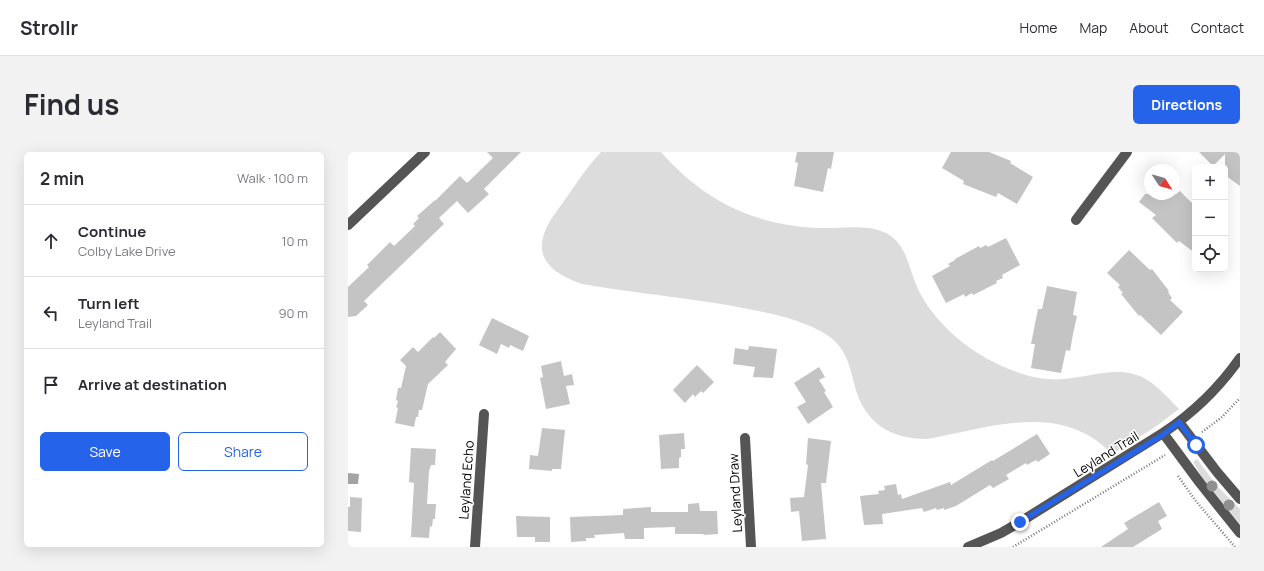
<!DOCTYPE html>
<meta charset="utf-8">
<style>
body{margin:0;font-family:Manrope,sans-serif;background:#f2f2f3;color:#2b2b33}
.controls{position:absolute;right:12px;top:12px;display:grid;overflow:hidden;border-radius:6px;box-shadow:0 4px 16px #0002}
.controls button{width:36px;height:36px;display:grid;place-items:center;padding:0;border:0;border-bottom:1px solid #e1e1e2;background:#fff;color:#2b2b33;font:20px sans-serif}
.compass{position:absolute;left:796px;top:12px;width:36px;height:36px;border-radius:50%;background:#fff;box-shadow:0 4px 16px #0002;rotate:126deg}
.stop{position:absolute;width:12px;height:12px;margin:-9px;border:3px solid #2563eb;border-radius:50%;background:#fff}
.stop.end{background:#2563eb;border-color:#fff;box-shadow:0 1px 4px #0008}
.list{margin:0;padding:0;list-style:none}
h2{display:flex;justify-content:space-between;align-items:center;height:52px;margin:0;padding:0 16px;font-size:17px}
h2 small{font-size:13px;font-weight:400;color:#7c7c81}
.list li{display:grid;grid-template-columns:26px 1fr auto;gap:12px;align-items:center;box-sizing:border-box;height:72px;padding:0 16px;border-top:1px solid #e1e1e2}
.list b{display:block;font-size:15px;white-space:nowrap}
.list p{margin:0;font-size:13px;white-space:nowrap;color:#7c7c81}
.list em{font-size:13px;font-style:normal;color:#7c7c81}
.actions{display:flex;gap:8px;padding:12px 16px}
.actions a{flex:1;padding:9px 0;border:1px solid #2563eb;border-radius:6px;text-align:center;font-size:14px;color:#2563eb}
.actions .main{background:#2563eb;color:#fff}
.icon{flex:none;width:22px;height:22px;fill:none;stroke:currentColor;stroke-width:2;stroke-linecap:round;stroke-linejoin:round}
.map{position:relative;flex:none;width:892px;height:395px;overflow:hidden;border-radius:6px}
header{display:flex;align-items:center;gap:24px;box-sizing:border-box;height:56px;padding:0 20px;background:#fff;border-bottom:1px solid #e1e1e2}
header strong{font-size:19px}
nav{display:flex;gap:22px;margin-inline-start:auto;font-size:14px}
.intro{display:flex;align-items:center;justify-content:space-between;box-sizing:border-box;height:96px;padding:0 24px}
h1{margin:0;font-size:28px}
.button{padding:10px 18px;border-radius:6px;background:#2563eb;color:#fff;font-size:14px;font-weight:700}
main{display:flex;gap:24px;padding:0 24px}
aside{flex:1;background:#fff;border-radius:6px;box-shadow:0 4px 16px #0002}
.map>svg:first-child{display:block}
.green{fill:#dcdcdc}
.water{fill:#a3a3a3}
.building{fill:#c4c4c4}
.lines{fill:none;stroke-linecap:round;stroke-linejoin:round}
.path{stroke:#777;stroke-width:2.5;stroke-dasharray:1 2;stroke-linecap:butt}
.minor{stroke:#555;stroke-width:10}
.tree{fill:#8f8f8f}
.route{stroke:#2563eb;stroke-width:5}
.labels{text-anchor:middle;stroke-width:3;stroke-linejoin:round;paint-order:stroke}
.street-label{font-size:13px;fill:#000;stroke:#fff}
</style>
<header>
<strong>Strollr</strong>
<nav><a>Home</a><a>Map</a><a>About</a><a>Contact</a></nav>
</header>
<div class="intro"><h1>Find us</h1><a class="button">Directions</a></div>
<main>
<aside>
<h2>2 min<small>Walk · 100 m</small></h2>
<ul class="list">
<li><svg class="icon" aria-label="ahead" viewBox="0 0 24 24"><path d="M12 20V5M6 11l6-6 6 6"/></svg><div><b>Continue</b><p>Colby Lake Drive</p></div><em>10 m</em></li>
<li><svg class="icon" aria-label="left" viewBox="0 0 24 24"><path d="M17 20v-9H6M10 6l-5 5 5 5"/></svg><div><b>Turn left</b><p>Leyland Trail</p></div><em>90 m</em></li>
<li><svg class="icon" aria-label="arrive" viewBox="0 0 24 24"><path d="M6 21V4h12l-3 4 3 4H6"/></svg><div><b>Arrive at destination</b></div></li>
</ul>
<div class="actions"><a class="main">Save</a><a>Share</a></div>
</aside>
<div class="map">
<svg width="892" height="395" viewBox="0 0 892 395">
<rect width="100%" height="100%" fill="#fff"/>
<path class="green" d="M253,0h60c42,48 92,73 156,76 22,1 51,-5 71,6 21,13 21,39 32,59 18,34 53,62 89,76 16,7 36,12 55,10 26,-2 55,-14 80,-1 13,7 24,20 35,31l-24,18 -43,27c-51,-54 -123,-26 -185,-15 -37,0 -62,-16 -72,-52 -5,-20 -9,-40 -28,-52 -22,-14 -49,-20 -74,-25 -57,-12 -115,-16 -171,-26 -26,-9 -50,-24 -36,-55 4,-10 12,-19 18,-28 12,-17 23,-34 37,-49z
M849,307l21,28 22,22v15l-35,-42 -12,-20z"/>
<path class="water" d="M0,321l11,1 -1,10h-10z"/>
<path class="building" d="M139,0h34l-37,37 5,5 -21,19 -11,-12 -18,17 5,6 -80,77 4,4 -12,11 -8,1v-30l21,-20 -2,-2 23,-23 4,4 21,-20 -2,-2 6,-6 -2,-2 18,-16v1l25,-25 7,7 26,-25z
M449,0h37l-3,17 -3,-1 -5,24 -29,-6 4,-23 -3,-1z
M603,0h38l22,9 -1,2 23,14 -16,27 -19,-11 -2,4 -33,-13 1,-3 -22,-13z
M851,0h41v34l-15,-11v-21l-12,12z
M832,39l15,15v47l-16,-12 -2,2 -25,-25 4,-3 -17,-13 6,-8h31z
M658,86l14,27 -18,10 1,3 -7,3 1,2 -24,12 -1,-2 -7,4 -1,-3 -18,9 -14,-27 18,-10 -2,-2 7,-4v-1l24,-13 1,2 6,-3 2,2z
M781,98l21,20 2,-1 17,22 -1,1 4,6 -2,2 13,12 -22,23 -21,-20 -1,1 -18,-22 2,-1 -5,-6 2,-2 -13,-12z
M699,134l30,6 -4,23 4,1 -4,18 -3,17 -4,-1 -5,23 -30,-5 4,-24h-4l7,-35h4z
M144,166l37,18 -6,15 -13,-6 -1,3 -8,-4 -4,10 -18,-9z
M92,180l16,17 -11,13 3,3 -20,19 -6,26h-3l-1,7h-2l-2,10 -19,-4 3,-15 -2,-1 2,-6 -2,-1 2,-12h3l5,-22 -6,-6 13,-13 5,5 15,-15 1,1z
M401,194l28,3 -4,29 -20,-1 2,-10 -22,-3 2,-16 13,2z
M213,209l3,15 8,-2 2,11 -8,1 4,18 -24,5 -6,-31 3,-1 -2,-11z
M349,213l17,17 -11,11 -2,-2 -6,6 -2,-3 -8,9 -12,-13z
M471,215l6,10 -6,3 7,11 -2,1 9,15 -25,17 -11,-17 9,-5 -12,-19z
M194,276l23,2 -4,39h-9v2l-23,-2 1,-14 8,1z
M336,281l1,16h-4v8l-2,1v10l-18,1 -2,-34z
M689,282l13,20 -12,8 -2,-2 -9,5 -1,-2 -20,12 3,4 -16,9 -3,-3 -34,21 -12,4v-2l-7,2 -1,-2 -12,4 -2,-4 -40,6 1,10 -19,1 -4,-29 19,-2 -1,-3 7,-1 -1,-4 12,-2 2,11 3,-1 1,5 48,-17 1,3 41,-25 1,1z
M460,286l23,3 -5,42h-5l5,56 -24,2 -3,-30 -8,1 -1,-14 14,-1 4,-32 -2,-1z
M63,296l25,1 -1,16h-4l-2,6 -2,33h9l-1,15h-2l-1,8 -2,-1 -1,12 -18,-1 3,-54 -5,-1z
M2,345l12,1 -1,34 -13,-1v-24h2z
M811,350l8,14 -9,5 4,8 -29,18h-32l27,-18 -4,-6z
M351,351l1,8h17l1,23 -14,1 -1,-1h-28v-7l-31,1v11h-19l-1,-6 -30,2 1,3h-9v3l-15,1 -1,-25 53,-2v-6l28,-2v5h37v-8z
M168,364l34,1v25h-15v-5h-18z"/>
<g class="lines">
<path class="path" d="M854,280l20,-15 18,-19
M830,324l17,24 40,47
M665,395l152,-92"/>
<path class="minor" d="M728,68l51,-68
M0,73l77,-73
M831,270l38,50 23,27
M815,281l37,50 40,50
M397,286l6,109
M127,395l9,-133
M620,395l33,-14 19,-11 143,-89c30,-20 56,-45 77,-75"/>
</g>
<g class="tree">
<circle cx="864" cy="334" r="5.5"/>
<circle cx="881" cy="353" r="5.5"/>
</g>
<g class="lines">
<path class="route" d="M672,370l144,-88 15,-12 17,23"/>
</g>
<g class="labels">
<g class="street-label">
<text transform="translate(758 302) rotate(-32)" y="5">Leyland Trail</text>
<text transform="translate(118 328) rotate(-86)" y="5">Leyland Echo</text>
<text transform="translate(387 341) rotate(-93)" y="5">Leyland Draw</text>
</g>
</g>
</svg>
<div class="controls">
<button>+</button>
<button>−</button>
<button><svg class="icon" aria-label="locate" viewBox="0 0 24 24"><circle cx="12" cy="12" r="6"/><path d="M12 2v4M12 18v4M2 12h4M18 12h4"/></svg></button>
</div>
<svg class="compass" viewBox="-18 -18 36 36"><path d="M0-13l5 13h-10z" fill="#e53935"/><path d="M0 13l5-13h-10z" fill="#7c7c81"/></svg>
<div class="stop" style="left:848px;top:293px"></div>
<div class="stop end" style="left:672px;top:370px"></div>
</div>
</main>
